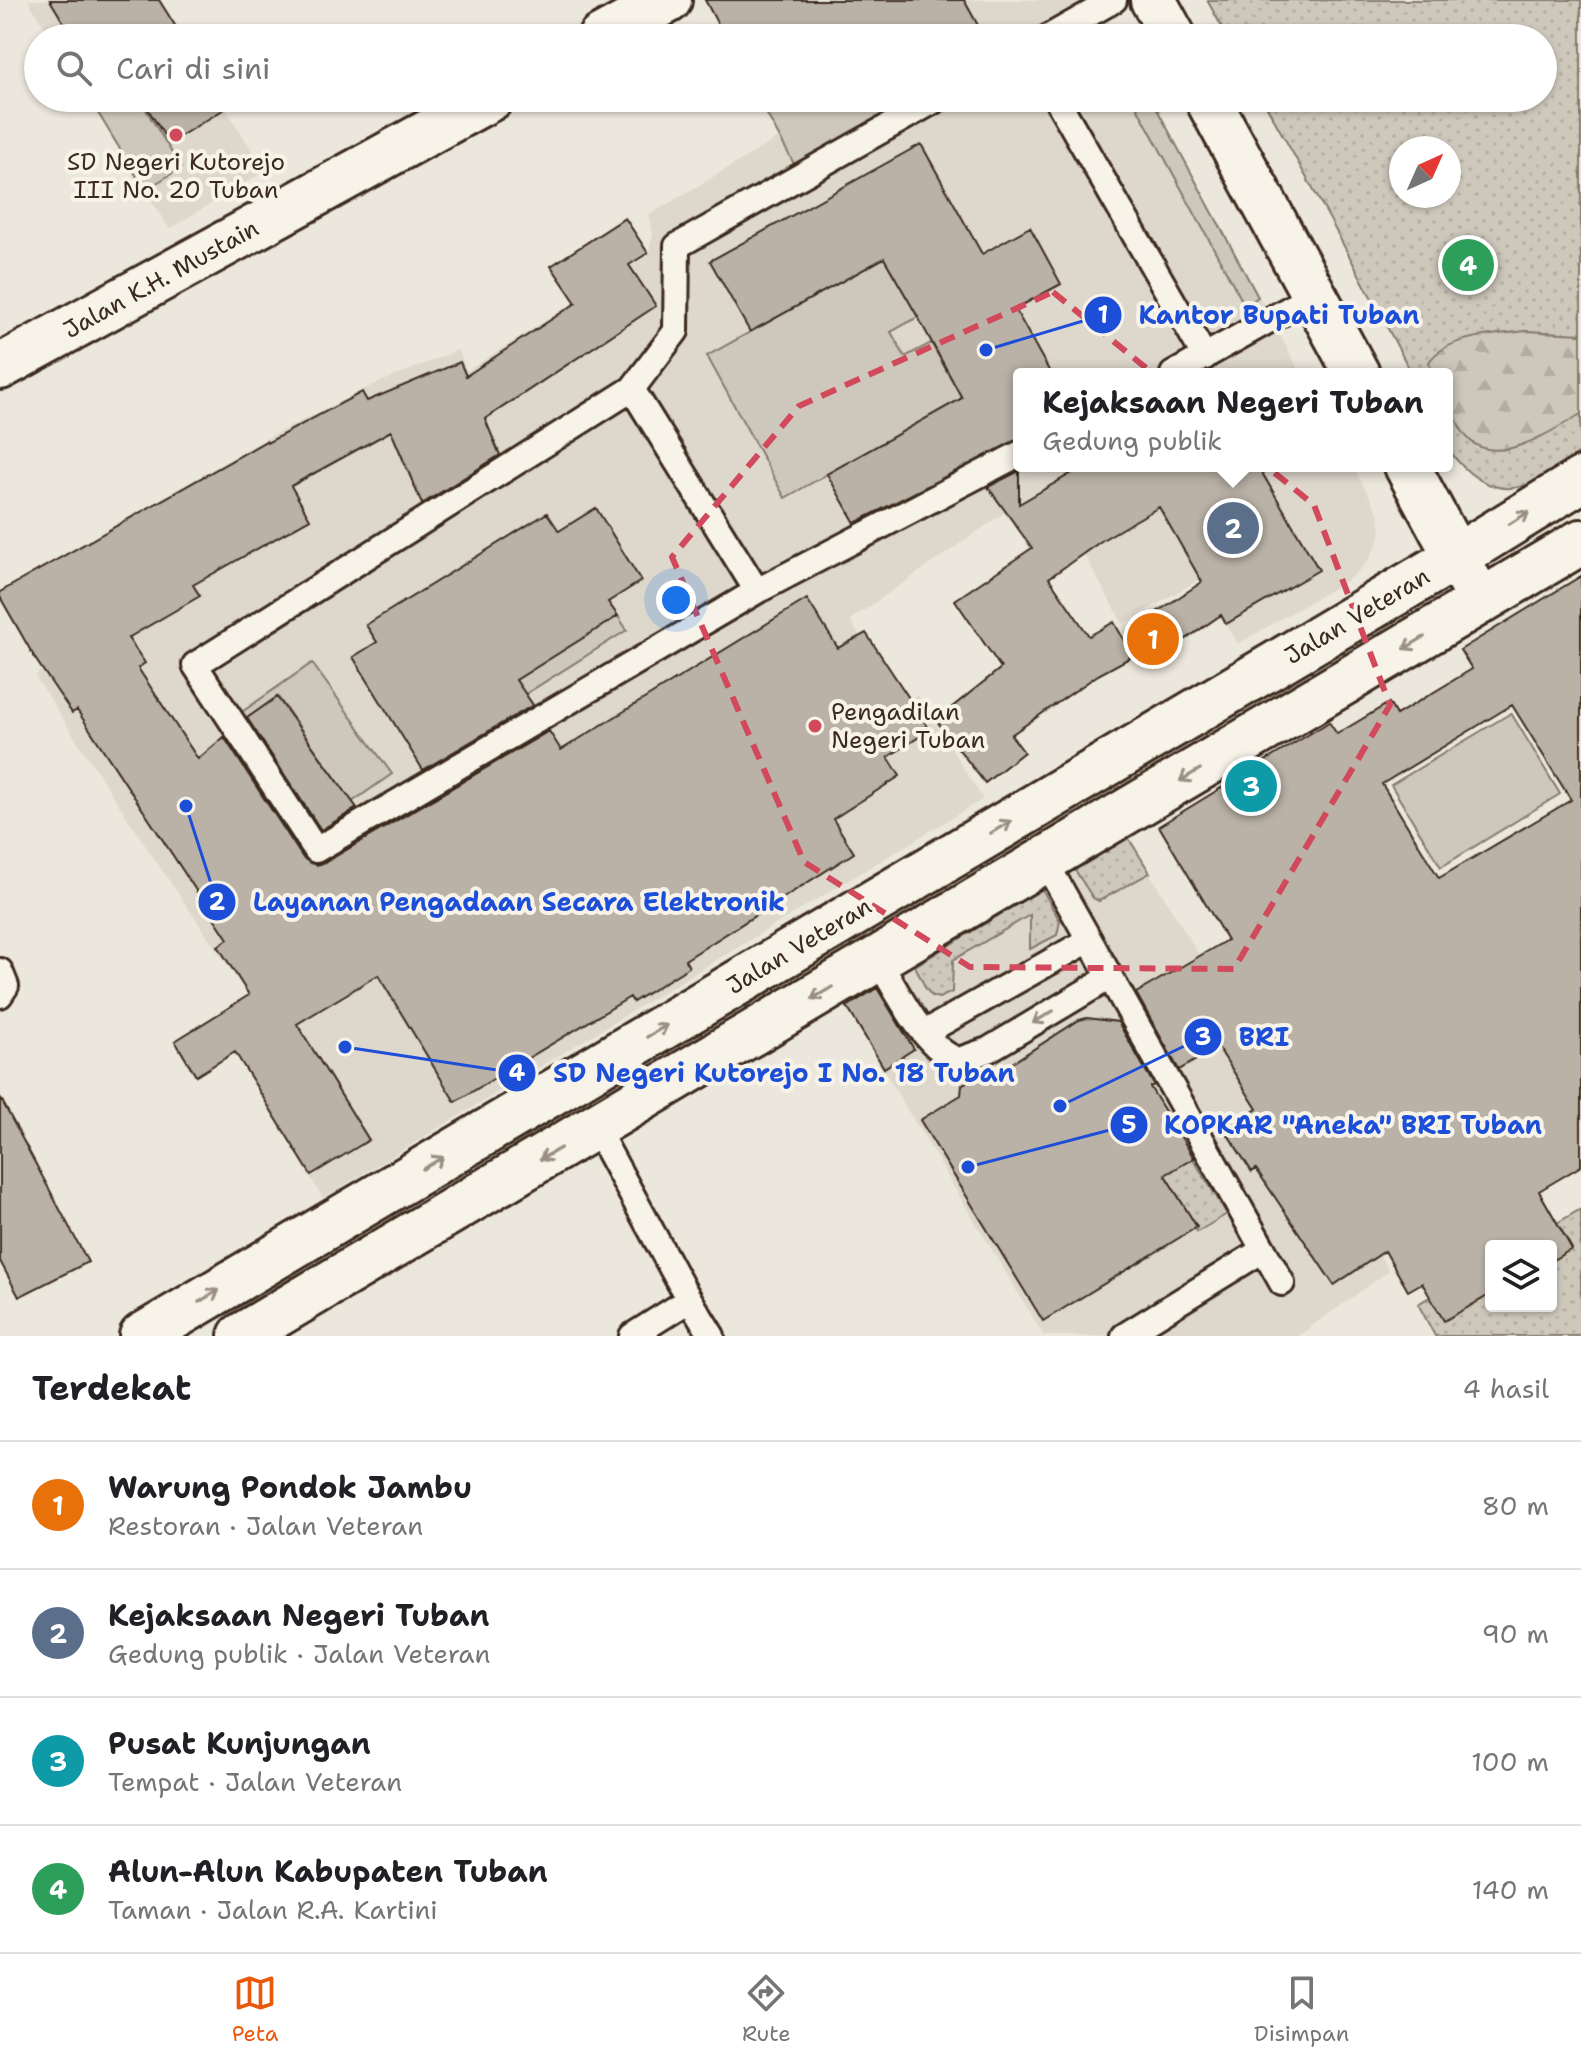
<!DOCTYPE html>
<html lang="id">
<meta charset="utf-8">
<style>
body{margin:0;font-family:"Shantell Sans",sans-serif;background:#f6f6f6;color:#202124}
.controls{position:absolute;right:24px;bottom:24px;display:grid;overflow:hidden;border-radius:8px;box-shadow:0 2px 6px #0004}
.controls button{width:72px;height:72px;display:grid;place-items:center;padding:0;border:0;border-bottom:2px solid #e0e0e0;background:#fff;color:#202124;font:40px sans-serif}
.compass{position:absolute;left:1389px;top:136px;width:72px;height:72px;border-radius:50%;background:#fff;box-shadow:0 2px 6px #0004;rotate:45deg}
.you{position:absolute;left:676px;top:600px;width:28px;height:28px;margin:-20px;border:6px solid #fff;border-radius:50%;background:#1a73e8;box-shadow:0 0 0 12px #1a73e833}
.badge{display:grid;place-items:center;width:52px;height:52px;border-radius:50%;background:#ea580c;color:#fff;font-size:26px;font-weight:700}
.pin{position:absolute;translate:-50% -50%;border:4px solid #fff;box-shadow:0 2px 8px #0006}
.popup{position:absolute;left:1013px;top:368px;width:440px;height:104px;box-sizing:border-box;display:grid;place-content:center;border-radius:8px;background:#fff;filter:drop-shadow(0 2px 6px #0005);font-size:26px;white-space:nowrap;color:#757577}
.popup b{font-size:30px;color:#202124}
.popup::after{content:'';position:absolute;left:50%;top:100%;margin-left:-16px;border:16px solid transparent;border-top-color:#fff}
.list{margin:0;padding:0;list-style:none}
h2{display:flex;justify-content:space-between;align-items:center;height:104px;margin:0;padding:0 32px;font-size:34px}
h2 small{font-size:26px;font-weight:400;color:#757577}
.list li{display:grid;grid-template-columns:52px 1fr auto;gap:24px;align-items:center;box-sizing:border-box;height:128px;padding:0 32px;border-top:2px solid #e0e0e0}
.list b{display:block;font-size:30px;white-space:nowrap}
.list p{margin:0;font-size:26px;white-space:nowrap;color:#757577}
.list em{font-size:26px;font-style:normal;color:#757577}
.icon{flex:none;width:44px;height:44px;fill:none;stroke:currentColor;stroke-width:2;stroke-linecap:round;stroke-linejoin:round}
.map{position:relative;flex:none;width:1581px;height:1336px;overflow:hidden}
.search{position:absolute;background:#fff;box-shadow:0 2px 6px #0004;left:24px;right:24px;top:24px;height:88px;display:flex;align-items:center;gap:20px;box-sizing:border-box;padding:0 28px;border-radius:44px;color:#757577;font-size:30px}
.sheet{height:616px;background:#fff}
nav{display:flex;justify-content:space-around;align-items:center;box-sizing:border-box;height:112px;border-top:2px solid #e0e0e0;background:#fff;font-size:22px;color:#757577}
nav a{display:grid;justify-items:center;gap:4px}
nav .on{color:#ea580c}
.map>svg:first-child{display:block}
.built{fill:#ddd7cc}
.grass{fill:url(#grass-dots);stroke:#84796d;stroke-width:2;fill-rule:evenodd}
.forest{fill:url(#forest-firs);stroke:#84796d;stroke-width:2}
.garden{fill:#cec8bc;stroke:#84796d;stroke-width:2}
.building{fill:#bab2a7;stroke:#3b2a1e;stroke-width:2;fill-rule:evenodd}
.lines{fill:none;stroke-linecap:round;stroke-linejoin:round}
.lane-casing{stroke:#3b2a1e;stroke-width:30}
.secondary-casing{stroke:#3b2a1e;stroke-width:50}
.lane{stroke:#f7f3e8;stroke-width:24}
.secondary{stroke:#f7f3e8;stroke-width:44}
.oneway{stroke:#998e83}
.marked{fill:none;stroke:#d1495b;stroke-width:6;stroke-dasharray:16 10;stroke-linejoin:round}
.poi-dot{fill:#d1495b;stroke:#f7f3e8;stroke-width:3}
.labels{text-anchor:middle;stroke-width:8;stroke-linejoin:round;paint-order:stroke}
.poi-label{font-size:24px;fill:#3b2a1e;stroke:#f7f3e8}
.street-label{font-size:24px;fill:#3b2a1e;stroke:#f7f3e8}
.leader{fill:none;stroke:#1d4ed8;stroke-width:3}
.callout-dot{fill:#1d4ed8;stroke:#f7f3e8;stroke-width:3}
.mark-label{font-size:24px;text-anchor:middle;font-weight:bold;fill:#fff}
.callout-label{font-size:26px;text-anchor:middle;font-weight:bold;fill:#1d4ed8;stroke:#f7f3e8;stroke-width:8;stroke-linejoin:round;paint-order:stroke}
</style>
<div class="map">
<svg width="1581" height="1336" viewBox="0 0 1581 1336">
<defs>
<pattern id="grass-dots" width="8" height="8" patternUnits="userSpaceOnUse" patternTransform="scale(2)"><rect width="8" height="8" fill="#cec8bc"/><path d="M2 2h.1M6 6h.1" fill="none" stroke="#b2aca1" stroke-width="1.8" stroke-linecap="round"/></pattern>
<pattern id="forest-firs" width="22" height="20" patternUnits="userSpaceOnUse" patternTransform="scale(2)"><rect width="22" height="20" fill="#cec8bc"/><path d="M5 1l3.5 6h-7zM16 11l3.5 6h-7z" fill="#b2aca1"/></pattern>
</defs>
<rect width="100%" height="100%" fill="#ece7dc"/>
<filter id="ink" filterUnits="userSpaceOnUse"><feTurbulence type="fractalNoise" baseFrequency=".0125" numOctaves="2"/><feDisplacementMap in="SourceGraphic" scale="16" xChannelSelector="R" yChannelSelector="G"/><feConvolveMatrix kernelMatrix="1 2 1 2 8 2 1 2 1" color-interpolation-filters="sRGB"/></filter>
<g filter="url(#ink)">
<path class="built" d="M28,0h131l23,38h-131z
M716,0h382l20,38h-393z
M88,98h131l46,73 -96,58z
M757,98h394l150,276h-282v92h334l26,48 2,17 -3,12 -11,19 -15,15 -114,67 -38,-65 -77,45 -77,-137 -26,15 -170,118 51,84 17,-9 65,104 -660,399 -88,-145 -39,24 -22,-36 74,-46 -93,-135 -120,-184 6,-5 -41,-72v-8l273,-156 98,-49 87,-36 9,21 181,-116 5,-21 -4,-19 129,-77z
M1128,837l261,434 -91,65h-254l-198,-328z"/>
<path class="grass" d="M1207,0h374v452c-37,25 -69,55 -111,21 -8,-7 -21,-20 -23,-30 -4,-16 0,-51 0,-69h-35l-84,-158 -66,-118h281v-60h-315zM1401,148h48v48h-48z
M1128,837l22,36 -51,28 -6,-3 -18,-28z
M1042,889l18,32 -3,14 -27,14v-34l-77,45 -1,32 -13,6 -7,-2 -6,-7 -11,-23z
M1192,1157l35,57 -30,18 -36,-57z
M1581,1209v127h-146l-17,-32 73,-43v45h60v-60h-33z"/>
<path class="forest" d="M1526,331l55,3v80c-32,18 -95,63 -121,13 -11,-22 -13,-27 -13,-53h-14l-4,-12c18,-27 68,-27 97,-31z"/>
<path class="garden" d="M100,98h39l42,70 -36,22 -53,-87z
M758,98h151l7,13 -117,62z
M1132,98h19l107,199 -13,9z
M884,258l34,59 -27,15 14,25 26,-14 31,55 -177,100 -78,-142z
M618,616l9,14 -184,116 -9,-15z
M312,663l80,111 -73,51 23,-38 -64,-90 -35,24 -4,-7z
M1511,713l49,81 -119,73 -50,-82z"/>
<path class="building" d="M50,0h109l24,38h-110z
M705,0h259l21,38h-260z
M141,98h79l6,10 -57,35z
M921,144l61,110 48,-27 31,57 -46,25 36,65h-32v65l-164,84 -28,-49 135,-76 -44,-81 -34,-59 -134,74 -40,-71z
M625,218l23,35 -19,12 27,41 -171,113 15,36 -78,49 -31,-73 -100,55 19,33 -117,66 7,11 -72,42 17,25 -7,5 60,91 26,-22 79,121 13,7 8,-2 225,-132 12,19 246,-151 31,49 28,-15 64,97 -42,27 12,19 -67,43 21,34 -169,107 4,7 -56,35 -3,-5 -175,105 -77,-127 -81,49 72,116 -58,35 -76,-123 -39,24 -21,-35 74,-46 -31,-49 10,-7 -151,-229 -5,3 -36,-53 -36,-63v-5l266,-151 1,2 95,-51 5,9 93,-39 6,14 110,-73 -25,-37z
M1084,466h174l61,104 -93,54 -5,-9 -71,49 -23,-32 75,-50 -43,-75 -55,32 -55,39 40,58 25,-14 19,34 -35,19 -87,60 13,17 -39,31 -49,-63 65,-52 -46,-68 77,-52 -44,-61 31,-16v33z
M596,508l45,73 -33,21 10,14 -102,64 17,25 -110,65 -70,-113 24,-15 -11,-17 181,-112 12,18z
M1581,576v590l-42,25 33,58 -21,12v-15h-60v48l-47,27 -22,-38 -14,8 -23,-40 -51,34 -78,-116 -4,3 -27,-42 32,-21 -39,-62 -39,23 -43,-77 91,-53 -68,-114 170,-104 8,12 52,-31 7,12 76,-46 -12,-19zM1512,705l59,95 -132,78 -57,-94z
M277,697l80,111 -36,22 -74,-112z
M877,988l37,61 -30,19 -37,-61z
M1087,1018l31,4 36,63 -4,2 44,71 -29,17 32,52 -154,94 -123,-201 41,-25 1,-10 31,-21 5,8 81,-52z
M0,1097l88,165 -69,35 -19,-36z"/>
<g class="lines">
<g class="lane-casing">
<path id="lane" d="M1047,38l67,-38
M939,98l-262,148 -1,85 -44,58 -437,276 121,185 441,-259 262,-137
M1056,98l149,259
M1173,374l141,-79
M632,389l125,202
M1045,861l237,422
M878,960c18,29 47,91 81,100l29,-10 122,-73
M0,971l6,15 -6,9
M924,1033l165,-93
M595,1127l88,162 29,47
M632,1336l57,-36
M1124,1336l139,-86"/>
</g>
<g class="secondary-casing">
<path id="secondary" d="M1153,0l21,38
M600,38l69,-38
M1207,98l150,276
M0,367l491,-269
M1407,466l64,118
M142,1336l1314,-779 125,-77
M241,1336l1340,-794"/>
</g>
<use href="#lane" class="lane"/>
<use href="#secondary" class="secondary"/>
</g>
<defs><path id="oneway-shaft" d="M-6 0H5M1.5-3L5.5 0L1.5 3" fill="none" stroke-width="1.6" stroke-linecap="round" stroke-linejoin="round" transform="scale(2)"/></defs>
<g class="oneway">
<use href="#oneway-shaft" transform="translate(1519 518) rotate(-32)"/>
<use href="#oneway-shaft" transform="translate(1414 643) rotate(149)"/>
<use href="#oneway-shaft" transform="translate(1190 775) rotate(149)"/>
<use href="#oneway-shaft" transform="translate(1001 827) rotate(-31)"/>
<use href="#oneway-shaft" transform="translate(822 993) rotate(149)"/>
<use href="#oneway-shaft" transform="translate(1043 1017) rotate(149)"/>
<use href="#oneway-shaft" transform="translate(657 1031) rotate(-31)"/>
<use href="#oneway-shaft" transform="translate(550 1154) rotate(150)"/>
<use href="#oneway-shaft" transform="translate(433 1163) rotate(-31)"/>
<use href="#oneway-shaft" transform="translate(209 1296) rotate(-31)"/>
</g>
</g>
<path class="marked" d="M1053,292l261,213 76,200 -156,264 -264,-2 -166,-105 -132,-305 127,-151z"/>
<g class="poi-dot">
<circle cx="176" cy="135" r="8"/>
<circle cx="815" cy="726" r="8"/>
</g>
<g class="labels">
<g class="poi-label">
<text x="176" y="170">SD Negeri Kutorejo<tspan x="176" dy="28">III No. 20 Tuban</tspan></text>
<text x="831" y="720" text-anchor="start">Pengadilan<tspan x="831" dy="28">Negeri Tuban</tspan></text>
</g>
<g class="street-label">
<text transform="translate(161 279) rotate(-29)" y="8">Jalan K.H. Mustain</text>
<text transform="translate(1357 616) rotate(-31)" y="8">Jalan Veteran</text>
<text transform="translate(799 946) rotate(-31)" y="8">Jalan Veteran</text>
</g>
</g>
<path class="leader" d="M986 350L1103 315M186 806L217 902M1060 1106L1203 1037M345 1047L517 1073M968 1167L1129 1125"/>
<g class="callout-dot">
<circle cx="986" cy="350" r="8"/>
<circle cx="186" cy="806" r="8"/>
<circle cx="1060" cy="1106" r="8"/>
<circle cx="345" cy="1047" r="8"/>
<circle cx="968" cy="1167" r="8"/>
<circle cx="1103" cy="315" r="20"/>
<circle cx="217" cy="902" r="20"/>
<circle cx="1203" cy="1037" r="20"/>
<circle cx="517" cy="1073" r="20"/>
<circle cx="1129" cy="1125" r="20"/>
</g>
<g class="mark-label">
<text x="1103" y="323">1</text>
<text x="217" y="910">2</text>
<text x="1203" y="1045">3</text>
<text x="517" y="1081">4</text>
<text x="1129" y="1133">5</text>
</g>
<g class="callout-label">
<text x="1279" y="324">Kantor Bupati Tuban</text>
<text x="519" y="911">Layanan Pengadaan Secara Elektronik</text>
<text x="1264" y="1046">BRI</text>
<text x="784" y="1082">SD Negeri Kutorejo I No. 18 Tuban</text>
<text x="1353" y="1134">KOPKAR "Aneka" BRI Tuban</text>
</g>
</svg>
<div class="controls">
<button><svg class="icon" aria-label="layers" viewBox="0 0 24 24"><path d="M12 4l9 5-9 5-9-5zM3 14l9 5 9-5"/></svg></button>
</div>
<svg class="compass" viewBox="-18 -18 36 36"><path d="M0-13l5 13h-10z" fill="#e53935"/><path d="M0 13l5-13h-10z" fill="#757577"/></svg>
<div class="you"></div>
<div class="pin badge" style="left:1153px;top:639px;background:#e8710a">1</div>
<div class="pin badge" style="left:1233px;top:528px;background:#5c6f8a">2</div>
<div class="popup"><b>Kejaksaan Negeri Tuban</b>Gedung publik</div>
<div class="pin badge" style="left:1251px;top:786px;background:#0f9aa8">3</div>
<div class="pin badge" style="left:1468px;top:265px;background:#2e9e5b">4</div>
<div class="search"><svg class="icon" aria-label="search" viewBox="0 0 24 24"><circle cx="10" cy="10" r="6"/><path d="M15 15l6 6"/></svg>Cari di sini</div>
</div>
<section class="sheet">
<h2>Terdekat<small>4 hasil</small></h2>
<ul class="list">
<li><span class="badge" style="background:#e8710a">1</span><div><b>Warung Pondok Jambu</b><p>Restoran · Jalan Veteran</p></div><em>80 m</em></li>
<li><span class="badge" style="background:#5c6f8a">2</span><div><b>Kejaksaan Negeri Tuban</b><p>Gedung publik · Jalan Veteran</p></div><em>90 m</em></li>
<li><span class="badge" style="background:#0f9aa8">3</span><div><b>Pusat Kunjungan</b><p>Tempat · Jalan Veteran</p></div><em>100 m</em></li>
<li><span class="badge" style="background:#2e9e5b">4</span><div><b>Alun-Alun Kabupaten Tuban</b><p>Taman · Jalan R.A. Kartini</p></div><em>140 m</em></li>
</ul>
</section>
<nav>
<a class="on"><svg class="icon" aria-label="map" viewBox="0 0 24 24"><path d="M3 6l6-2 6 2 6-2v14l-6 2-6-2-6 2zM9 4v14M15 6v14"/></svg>Peta</a>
<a><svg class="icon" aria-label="directions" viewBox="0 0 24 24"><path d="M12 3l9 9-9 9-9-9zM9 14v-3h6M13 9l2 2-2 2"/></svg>Rute</a>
<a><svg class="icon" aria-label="saved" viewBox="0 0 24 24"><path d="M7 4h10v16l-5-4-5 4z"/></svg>Disimpan</a>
</nav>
